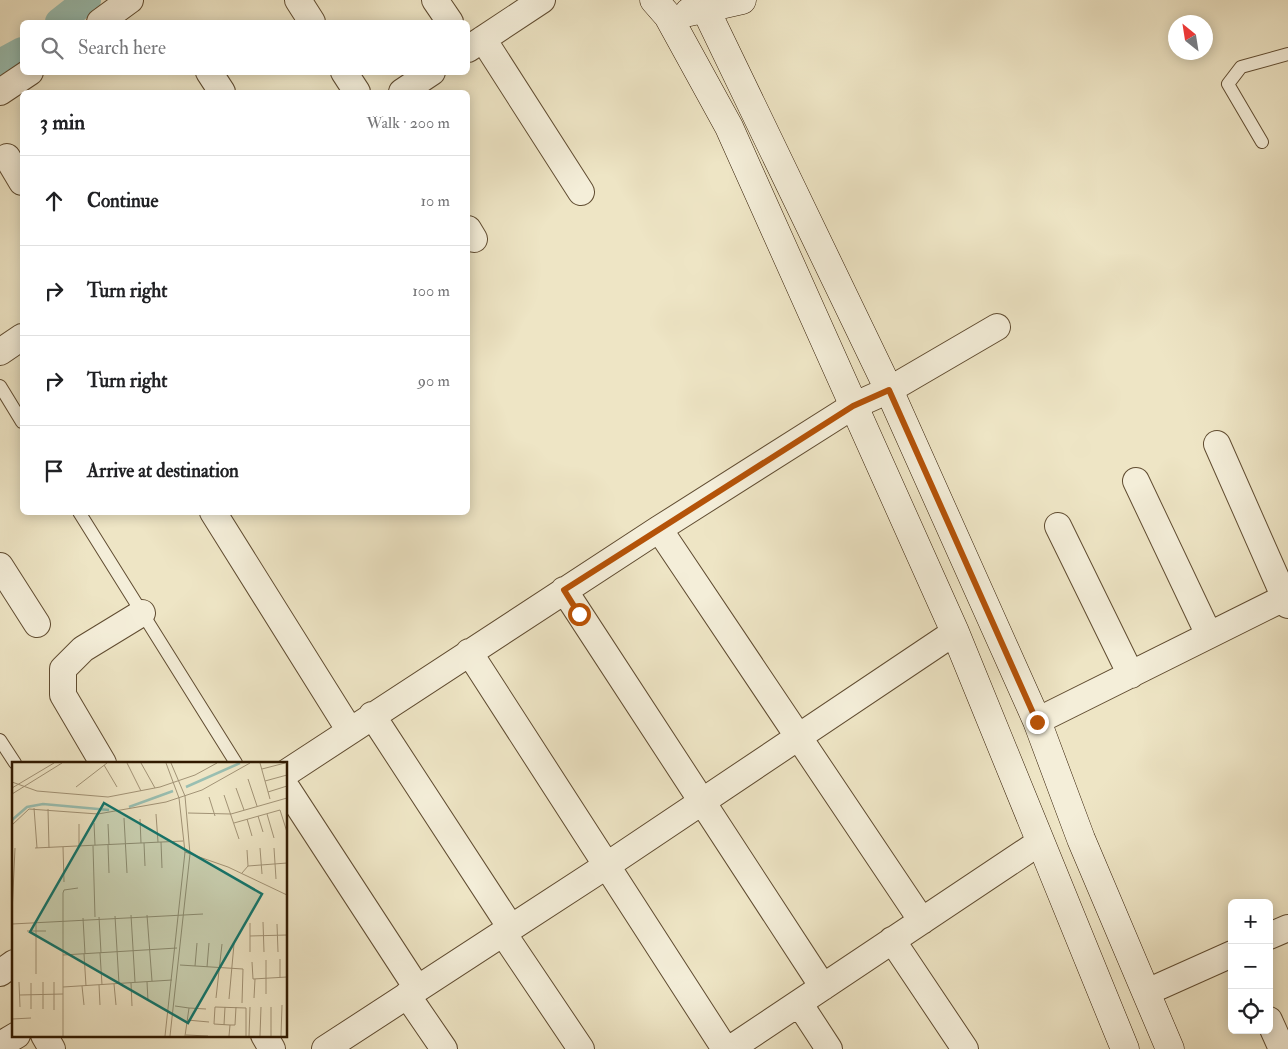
<!DOCTYPE html>
<meta charset="utf-8">
<style>
body{margin:0;font-family:"IM FELL Double Pica",serif;background:#f6f6f6;color:#202124}
.controls{position:absolute;right:15px;bottom:15px;display:grid;overflow:hidden;border-radius:8px;box-shadow:0 2px 12px #0003}
.controls button{width:45px;height:45px;display:grid;place-items:center;padding:0;border:0;border-bottom:1px solid #e0e0e0;background:#fff;color:#202124;font:25px sans-serif}
.compass{position:absolute;left:1168px;top:15px;width:45px;height:45px;border-radius:50%;background:#fff;box-shadow:0 2px 12px #0003;rotate:330deg}
.stop{position:absolute;width:15px;height:15px;margin:-11px;border:4px solid #b45309;border-radius:50%;background:#fff}
.stop.end{background:#b45309;border-color:#fff;box-shadow:0 1px 5px #0008}
.list{margin:0;padding:0;list-style:none}
h2{display:flex;justify-content:space-between;align-items:center;height:65px;margin:0;padding:0 20px;font-size:21px}
h2 small{font-size:16px;font-weight:400;color:#757577}
.list li{display:grid;grid-template-columns:32px 1fr auto;gap:15px;align-items:center;box-sizing:border-box;height:90px;padding:0 20px;border-top:1px solid #e0e0e0}
.list b{display:block;font-size:19px;white-space:nowrap}
.list em{font-size:16px;font-style:normal;color:#757577}
.icon{flex:none;width:28px;height:28px;fill:none;stroke:currentColor;stroke-width:2;stroke-linecap:round;stroke-linejoin:round}
.map{position:relative;flex:none;width:1288px;height:1049px;overflow:hidden}
.search{position:absolute;background:#fff;box-shadow:0 2px 12px #0003;left:20px;top:20px;width:450px;height:55px;display:flex;align-items:center;gap:12px;box-sizing:border-box;padding:0 18px;border-radius:8px;color:#757577;font-size:19px}
.panel{position:absolute;background:#fff;box-shadow:0 2px 12px #0003;left:20px;top:90px;width:450px;height:425px;border-radius:8px}
.map>svg:first-child{display:block}
.lines{fill:none;stroke-linecap:round;stroke-linejoin:round}
.canal{stroke:#99bfb2;stroke-width:28}
.lane-casing{stroke:#604c31;stroke-width:14}
.street-casing{stroke:#604c31;stroke-width:28}
.secondary-casing{stroke:#301900;stroke-width:29}
.lane{stroke:#f4eed9;stroke-width:12}
.street{stroke:#f4eed9;stroke-width:26}
.secondary{stroke:#f4eed9;stroke-width:28}
.route{stroke:#b45309;stroke-width:6}
.inset-river{fill:none;stroke:#99bfb2;stroke-width:2.5}
.inset-road{fill:none;stroke:#a29376;stroke-width:1}
.view{fill:#0f766e;fill-opacity:0.15;stroke:#0f766e;stroke-width:2.5}
.inset-edge{fill:none;stroke:#301900;stroke-width:2.5}
</style>
<div class="map">
<svg width="1288" height="1049" viewBox="0 0 1288 1049">
<rect width="100%" height="100%" fill="#eee5c5"/>
<filter id="stains"><feTurbulence type="fractalNoise" baseFrequency=".004" numOctaves="4"/><feColorMatrix values="0 0 0 0 .2 0 0 0 0 .09 0 0 0 0 .02 0 0 0 .5 -.17"/></filter>
<radialGradient id="worn" r=".72"><stop offset=".6" stop-color="#630" stop-opacity="0"/><stop offset="1" stop-color="#630" stop-opacity=".3"/></radialGradient>
<g class="lines">
<path class="canal" d="M59,22l28,-22
M0,63l22,-12"/>
<g class="lane-casing">
<path id="lane" d="M1262,142l-34,-58 13,-17 47,-13
M0,386l22,36
M79,512l157,251
M0,740l15,23"/>
</g>
<g class="street-casing">
<path id="street" d="M298,0l14,22
M435,0l15,22
M100,22l30,-22
M483,39l98,153
M468,49l74,-49
M209,72l13,20
M344,72l13,20
M0,92l30,-20
M402,92l30,-20
M7,157l15,25
M468,229l6,10
M0,352l22,-15
M1217,444l71,161
M1136,481l73,154
M213,512l137,219
M1058,526l73,149
M659,529l263,392
M0,566l37,58
M564,590l259,397
M469,652l256,397
M372,715l139,213
M1037,721l251,-125
M103,763l-40,-68v-26l20,-20 59,-36
M286,773l373,-244 194,-123 36,-16 108,-63
M286,787l131,201
M503,933l78,116
M1269,936l19,-8
M892,940l73,109
M0,973l14,-10
M1147,992l85,-38
M407,995l37,54
M799,1003l30,46
M1269,1020l13,29
M44,1035l8,14
M264,1035l8,14
M0,1045l17,-10
M325,1049l281,-183 349,-234
M730,1049l310,-207"/>
</g>
<g class="secondary-casing">
<path id="secondary" d="M654,0l14,16 61,111 226,505 170,417
M701,0l188,390 148,331 44,118 89,210
M689,12l53,-12"/>
</g>
<use href="#lane" class="lane"/>
<use href="#street" class="street"/>
<use href="#secondary" class="secondary"/>
</g>
<g class="lines">
<path class="route" d="M579,614l-15,-24 289,-184 36,-16 148,332"/>
</g>
<g transform="translate(12 762)">
<rect width="275" height="275" fill="#eee5c5"/>
<path class="inset-river" d="M174,25l54,-24M117,45l44,-16M0,58l15,-13 16,-3 66,6"/>
<path class="inset-road" d="M115,1l14,28M129,1l14,25M248,1l10,36M92,3l13,22M250,7l23,-6M236,17l9,27M253,19l22,-6M0,20l25,9 71,6 52,-10 35,-12 22,-12M64,25l31,-24M0,26l42,-25M224,26l8,22M256,30l19,-6M0,32l50,-31M212,33l15,44M197,35l6,19M22,46l3,40M36,47l1,39M176,51l43,1 56,-16M144,52l2,28M255,52l7,24M246,54l5,16M112,56l3,55M128,57l1,24M235,57l5,17M82,61l1,22M222,61l46,-13 7,22M67,62v22M96,62l1,21M0,63l17,-16 69,5 68,-12 36,-12 48,-27M149,80l1,26M132,81l1,23M96,83l1,28M81,84l2,71M51,85l1,35M23,86l148,-7M248,86l2,26M262,86l2,31M235,88l1,16M173,90l43,15 59,28M230,111l6,-7 39,-3M0,152l3,-66M119,153l4,67M135,153l5,66M103,154l4,68M87,155l2,36M71,156l2,36M251,160l1,30M238,161v29M0,162l191,-10M265,162l1,28M15,169h19M238,174l37,-1M88,191l2,32M72,192l2,32M51,193l114,-7M268,197v19M254,198v34M240,200l1,17 34,-2M168,203l63,4 -1,34M183,204l2,-23M195,205l2,-24M24,212v-52M7,220l1,25M42,220v28M135,220l1,19M119,221l1,23M102,222l2,21M87,223l1,20M70,224l2,19M51,225l109,-7M8,233l43,-1M204,236l6,-54M242,236l1,-19M217,237l5,-55M163,244l14,2 -4,28M259,245v29M177,246l17,1M19,247v-26M31,247v-27M0,257l19,-1M175,258l22,2M212,263l1,-18M218,263h5l1,-18M174,273l22,1M51,274v-143l1,-3 14,-2M153,274l20,-184 -6,-54 -13,-35M158,274l20,-182 -5,-58 -14,-33M217,274l1,-11 -16,-1 1,-17 31,1v28M237,274l1,-29M248,274l1,-29M269,274l1,-31"/>
<path class="view" d="M92,41l158,91 -74,129 -158,-91z"/>
<rect width="275" height="275" class="inset-edge"/>
</g>
<rect width="100%" height="100%" filter="url(#stains)"/>
<rect width="100%" height="100%" fill="url(#worn)"/>
</svg>
<div class="controls">
<button>+</button>
<button>−</button>
<button><svg class="icon" aria-label="locate" viewBox="0 0 24 24"><circle cx="12" cy="12" r="6"/><path d="M12 2v4M12 18v4M2 12h4M18 12h4"/></svg></button>
</div>
<svg class="compass" viewBox="-18 -18 36 36"><path d="M0-13l5 13h-10z" fill="#e53935"/><path d="M0 13l5-13h-10z" fill="#757577"/></svg>
<div class="stop" style="left:579px;top:614px"></div>
<div class="stop end" style="left:1037px;top:722px"></div>
<div class="search"><svg class="icon" aria-label="search" viewBox="0 0 24 24"><circle cx="10" cy="10" r="6"/><path d="M15 15l6 6"/></svg>Search here</div>
<section class="panel">
<h2>3 min<small>Walk · 200 m</small></h2>
<ul class="list">
<li><svg class="icon" aria-label="ahead" viewBox="0 0 24 24"><path d="M12 20V5M6 11l6-6 6 6"/></svg><div><b>Continue</b></div><em>10 m</em></li>
<li><svg class="icon" aria-label="right" viewBox="0 0 24 24"><path d="M7 20v-9h11M14 6l5 5-5 5"/></svg><div><b>Turn right</b></div><em>100 m</em></li>
<li><svg class="icon" aria-label="right" viewBox="0 0 24 24"><path d="M7 20v-9h11M14 6l5 5-5 5"/></svg><div><b>Turn right</b></div><em>90 m</em></li>
<li><svg class="icon" aria-label="arrive" viewBox="0 0 24 24"><path d="M6 21V4h12l-3 4 3 4H6"/></svg><div><b>Arrive at destination</b></div></li>
</ul>
</section>
</div>
